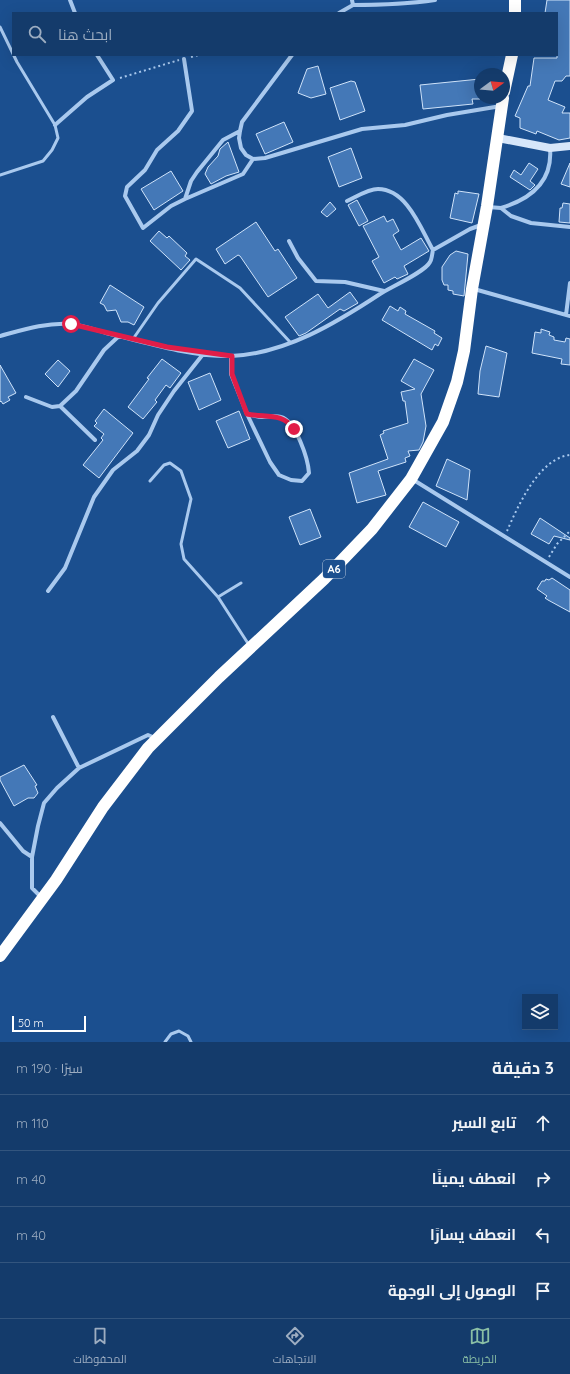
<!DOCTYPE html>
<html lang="ar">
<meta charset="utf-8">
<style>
body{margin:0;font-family:Quicksand,Cairo,sans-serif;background:#1d4271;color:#f1f3f6;direction:rtl}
.controls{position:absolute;right:12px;bottom:12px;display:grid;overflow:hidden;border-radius:0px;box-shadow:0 4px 16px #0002}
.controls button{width:36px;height:36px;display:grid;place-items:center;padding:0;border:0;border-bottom:1px solid #33557e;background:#143b6b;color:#f1f3f6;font:20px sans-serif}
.compass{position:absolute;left:474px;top:68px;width:36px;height:36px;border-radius:50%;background:#143b6b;box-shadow:0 4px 16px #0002;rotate:74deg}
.scale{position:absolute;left:12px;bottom:10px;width:74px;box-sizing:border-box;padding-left:4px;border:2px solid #fff;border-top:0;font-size:11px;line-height:14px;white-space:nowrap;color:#fff;-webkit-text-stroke:3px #1b4f8f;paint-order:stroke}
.stop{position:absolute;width:12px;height:12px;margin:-9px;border:3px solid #e11d48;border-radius:50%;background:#fff}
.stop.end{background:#e11d48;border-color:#fff;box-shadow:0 1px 4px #0008}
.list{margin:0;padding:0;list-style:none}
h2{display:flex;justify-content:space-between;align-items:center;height:52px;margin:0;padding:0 16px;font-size:17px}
h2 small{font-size:13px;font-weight:400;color:#9dadc1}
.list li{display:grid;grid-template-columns:26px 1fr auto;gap:12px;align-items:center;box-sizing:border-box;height:56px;padding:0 16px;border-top:1px solid #33557e}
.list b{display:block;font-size:15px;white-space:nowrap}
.list em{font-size:13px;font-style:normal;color:#9dadc1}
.icon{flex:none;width:22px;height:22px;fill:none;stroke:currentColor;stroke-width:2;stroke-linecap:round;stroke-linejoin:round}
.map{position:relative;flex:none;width:570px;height:1042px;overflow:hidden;direction:ltr}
.search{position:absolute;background:#143b6b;box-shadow:0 4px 16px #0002;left:12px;right:12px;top:12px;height:44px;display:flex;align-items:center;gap:10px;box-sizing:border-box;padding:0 14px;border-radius:0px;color:#9dadc1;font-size:15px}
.sheet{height:276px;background:#143b6b}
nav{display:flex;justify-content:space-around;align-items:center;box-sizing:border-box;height:56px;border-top:1px solid #33557e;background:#143b6b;font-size:11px;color:#9dadc1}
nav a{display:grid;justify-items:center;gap:2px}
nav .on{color:#8abfa5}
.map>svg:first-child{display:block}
.building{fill:#4478b7;stroke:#cfe3fa}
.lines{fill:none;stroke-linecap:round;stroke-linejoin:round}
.path{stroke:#a9c9ee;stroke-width:2;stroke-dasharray:2 3;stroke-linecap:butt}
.lane{stroke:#a9c9ee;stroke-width:3}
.street{stroke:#a9c9ee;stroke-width:4}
.secondary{stroke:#d6e6fa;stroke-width:8}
.highway{stroke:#fff;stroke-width:12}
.route{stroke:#e11d48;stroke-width:5}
.labels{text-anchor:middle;stroke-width:3;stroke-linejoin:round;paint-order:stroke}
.shield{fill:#1b4f8f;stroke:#bbcadd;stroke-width:1}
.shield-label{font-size:11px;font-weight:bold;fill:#fff}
</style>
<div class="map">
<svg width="570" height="1042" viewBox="0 0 570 1042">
<rect width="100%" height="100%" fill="#1b4f8f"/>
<path class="building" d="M547,0h23v76h-4l-4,5h-7l-7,19 17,7 -3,6h8v25l-11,2 -22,-9 -1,3 -16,-6v-10l-5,-2 13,-30h2l4,-28h23v-45h-12z
M318,66l8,28 -15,4 -13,-5 9,-24z
M480,79v20h-8l1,5 -50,5 -3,-24z
M351,81l4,1 10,29 -25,9 -10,-32z
M284,122l9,20 -28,12 -9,-20z
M228,142l11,30 -13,4 -15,8 -6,-10 3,-7 10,-11 2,-7z
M351,148l11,30 -23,9 -11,-30z
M529,163l9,6 -8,12 5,4 -5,5 -20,-13 4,-7 7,5z
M570,163v24l-9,-3z
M171,171l12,20 -29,19 -13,-21z
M458,191l21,3 -7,29 -22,-5 5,-25 3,1z
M357,200l11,21 -9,5 -11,-21z
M330,202l6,7 -9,8 -6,-5z
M563,203l7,1v19l-11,-1 1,-14h2z
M384,216l3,6 6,-3 6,12 -6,4 8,15 20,-12 8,13 -25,15 4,8 -11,5 -2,-2 -11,6 -12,-22 7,-4 -16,-31z
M256,222l19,29 3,-2 19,29 -29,19 -28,-41 -2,-1 -13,9 -9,-15z
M159,231l8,7 2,-2 18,17 -2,3 5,4 -9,10 -31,-29z
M456,251l12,3 -4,42 -11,-2v-3l-5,-1v-5h-4l-2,-5v-13l8,-12z
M110,285l34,22 -10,18 -6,-3h-7l-5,-12 -9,1 -3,-6 -4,-2z
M350,292l8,11 -14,8 -4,-2 -34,24 -7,3 -14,-19 33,-23 10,14z
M390,306l8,5 2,-4 6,4 -1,3 30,17 -1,2 8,5 -4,8 -3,-2 -3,6 -50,-30z
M541,329l9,3 -1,3 5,2v3l11,2 1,-4 4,1v26l-9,-1 1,-5 -30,-6 3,-21 6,1z
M486,346l21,7 -8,44 -21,-3 2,-23z
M162,359l19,14 -11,15 -4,-3 -11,15 2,2 -14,17 -15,-12 21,-28 -2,-1z
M414,359l20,11 -13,24 5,32 -3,16 -4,8 -11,1 2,5 -5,2 1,4 -28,9 8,24 -29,8 -8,-30 39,-14 -8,-24 4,-2 -1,-2 25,-8 -3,-22h-2l-2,-9 14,-3 -14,-8z
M58,360l12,11 -12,16 -13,-13z
M0,365l16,28 -8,4 2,3 -7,4 -2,-3 -1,1z
M210,373l11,27 -22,10 -11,-28z
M104,409l29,24 -34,45 -16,-13 20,-25 -2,-2 3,-4 -10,-8 3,-3 -2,-2z
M239,411l11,28 -22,9 -12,-27z
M447,459l23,11 -3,30 -31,-14z
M423,502l36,20 -13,25 -37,-20z
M310,509l11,28 -21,8 -11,-28z
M540,518l30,20v2l-16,-4 -5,8 -18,-10z
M552,578l18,12v22l-22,-12 -3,-2 2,-2 -10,-7 5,-8h3l1,-2 3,1z
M24,765l13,20 -2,1 3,7 -4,5h-6l-14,8 -14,-26v-3z"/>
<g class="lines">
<path class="path" d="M191,57l8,-2
M120,78l59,-18
M507,531c11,-25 32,-73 63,-76
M549,557l8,-13 13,-13"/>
<path class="lane" d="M0,27l17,35 38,63 3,13 -6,12 -9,11 -43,14
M133,339l25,-36 38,-44 44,29 50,54
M150,481l14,-16 6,-2 11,8 10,28 -10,45 3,15 34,38 31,48
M218,597l23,-14
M165,1042l6,-8 8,-3 9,5 3,6"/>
<path class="street" d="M70,0l5,13
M352,0l1,5c28,0 55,-1 82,-5
M339,13l14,-8
M292,55l-50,67 -2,9 -1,7 2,10 5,7 7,4 12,-1 97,-29 43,-4 42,-10 54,-9
M184,59l8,52 -14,20 -21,19 -12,20 -18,17 -2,9 18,32 28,-22 14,-7
M55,125l32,-28 26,-17 -16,-25
M240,131l-17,9 -26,32 -6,9 -6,18 58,-25 10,-15
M347,201c9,-4 21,-12 31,-12 29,0 43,40 55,61
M488,207l13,1 10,8 20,7 39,4
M501,208c30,-9 52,-26 49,-60
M289,241l9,17 18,23 29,1 39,9
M474,289l96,27
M566,315l4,-32
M0,336c22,-6 47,-14 71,-12 12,1 24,6 35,9 39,9 85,24 125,23 54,-2 105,-33 149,-62 11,-7 45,-22 50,-32 2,-3 2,-8 3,-12l37,-21 11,-4
M231,356v18l16,40 23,48 9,13 12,5 11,1 7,-8c-1,-14 -13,-52 -28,-56 -6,-2 -13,0 -19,0 -5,0 -10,-2 -15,-3
M26,397l26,10 8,-1 16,-15 28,-41 15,-14
M60,406l35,34
M412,479l158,98
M48,591l17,-23 29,-71 19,-27 24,-19 12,-16 9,-20 16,-24 30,-38
M53,717l26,51
M0,823l23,28 9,6v31l10,10
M32,857l6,-31 6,-23 13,-15 22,-20 69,-33 7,3"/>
<path class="secondary" d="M498,138l52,10 20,-2"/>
<path class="highway" d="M515,13v-13
M504,92l8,-37
M0,956l56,-76 47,-73 45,-59 71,-71 105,-98 48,-50 39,-50 32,-57 14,-40 7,-31 8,-62 15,-83 16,-108"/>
</g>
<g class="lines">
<path class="route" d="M71,324l96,23 65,9v18l15,40c18,4 35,-2 47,15"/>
</g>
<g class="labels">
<rect class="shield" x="323" y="560" width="22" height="18" rx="3"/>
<g class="shield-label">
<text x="334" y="573">A6</text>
</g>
</g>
</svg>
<div class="controls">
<button><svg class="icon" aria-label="layers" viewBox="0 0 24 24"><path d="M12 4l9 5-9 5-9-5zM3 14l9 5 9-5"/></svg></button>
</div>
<svg class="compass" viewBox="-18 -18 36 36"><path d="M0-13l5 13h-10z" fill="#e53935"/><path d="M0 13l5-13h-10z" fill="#9dadc1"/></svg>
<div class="scale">50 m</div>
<div class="stop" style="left:71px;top:324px"></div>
<div class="stop end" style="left:294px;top:429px"></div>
<div class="search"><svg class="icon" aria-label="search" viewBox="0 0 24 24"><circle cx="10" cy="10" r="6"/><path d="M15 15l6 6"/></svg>ابحث هنا</div>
</div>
<section class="sheet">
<h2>3 دقيقة<small>سيرًا · 190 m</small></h2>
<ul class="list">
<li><svg class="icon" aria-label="ahead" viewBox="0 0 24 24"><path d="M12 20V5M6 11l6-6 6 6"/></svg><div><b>تابع السير</b></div><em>110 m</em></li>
<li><svg class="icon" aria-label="right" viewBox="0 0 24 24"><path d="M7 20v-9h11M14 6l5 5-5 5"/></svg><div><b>انعطف يمينًا</b></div><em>40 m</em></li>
<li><svg class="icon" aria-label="left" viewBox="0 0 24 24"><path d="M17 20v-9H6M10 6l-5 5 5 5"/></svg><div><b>انعطف يسارًا</b></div><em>40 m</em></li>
<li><svg class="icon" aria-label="arrive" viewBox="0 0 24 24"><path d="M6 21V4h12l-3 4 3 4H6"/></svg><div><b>الوصول إلى الوجهة</b></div></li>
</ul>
</section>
<nav>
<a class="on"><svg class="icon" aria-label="map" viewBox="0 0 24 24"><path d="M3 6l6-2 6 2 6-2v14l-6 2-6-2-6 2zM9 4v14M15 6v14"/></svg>الخريطة</a>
<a><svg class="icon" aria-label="directions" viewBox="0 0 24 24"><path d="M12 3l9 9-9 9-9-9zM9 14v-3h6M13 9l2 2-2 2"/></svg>الاتجاهات</a>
<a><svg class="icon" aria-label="saved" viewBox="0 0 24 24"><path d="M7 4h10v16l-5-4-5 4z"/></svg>المحفوظات</a>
</nav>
